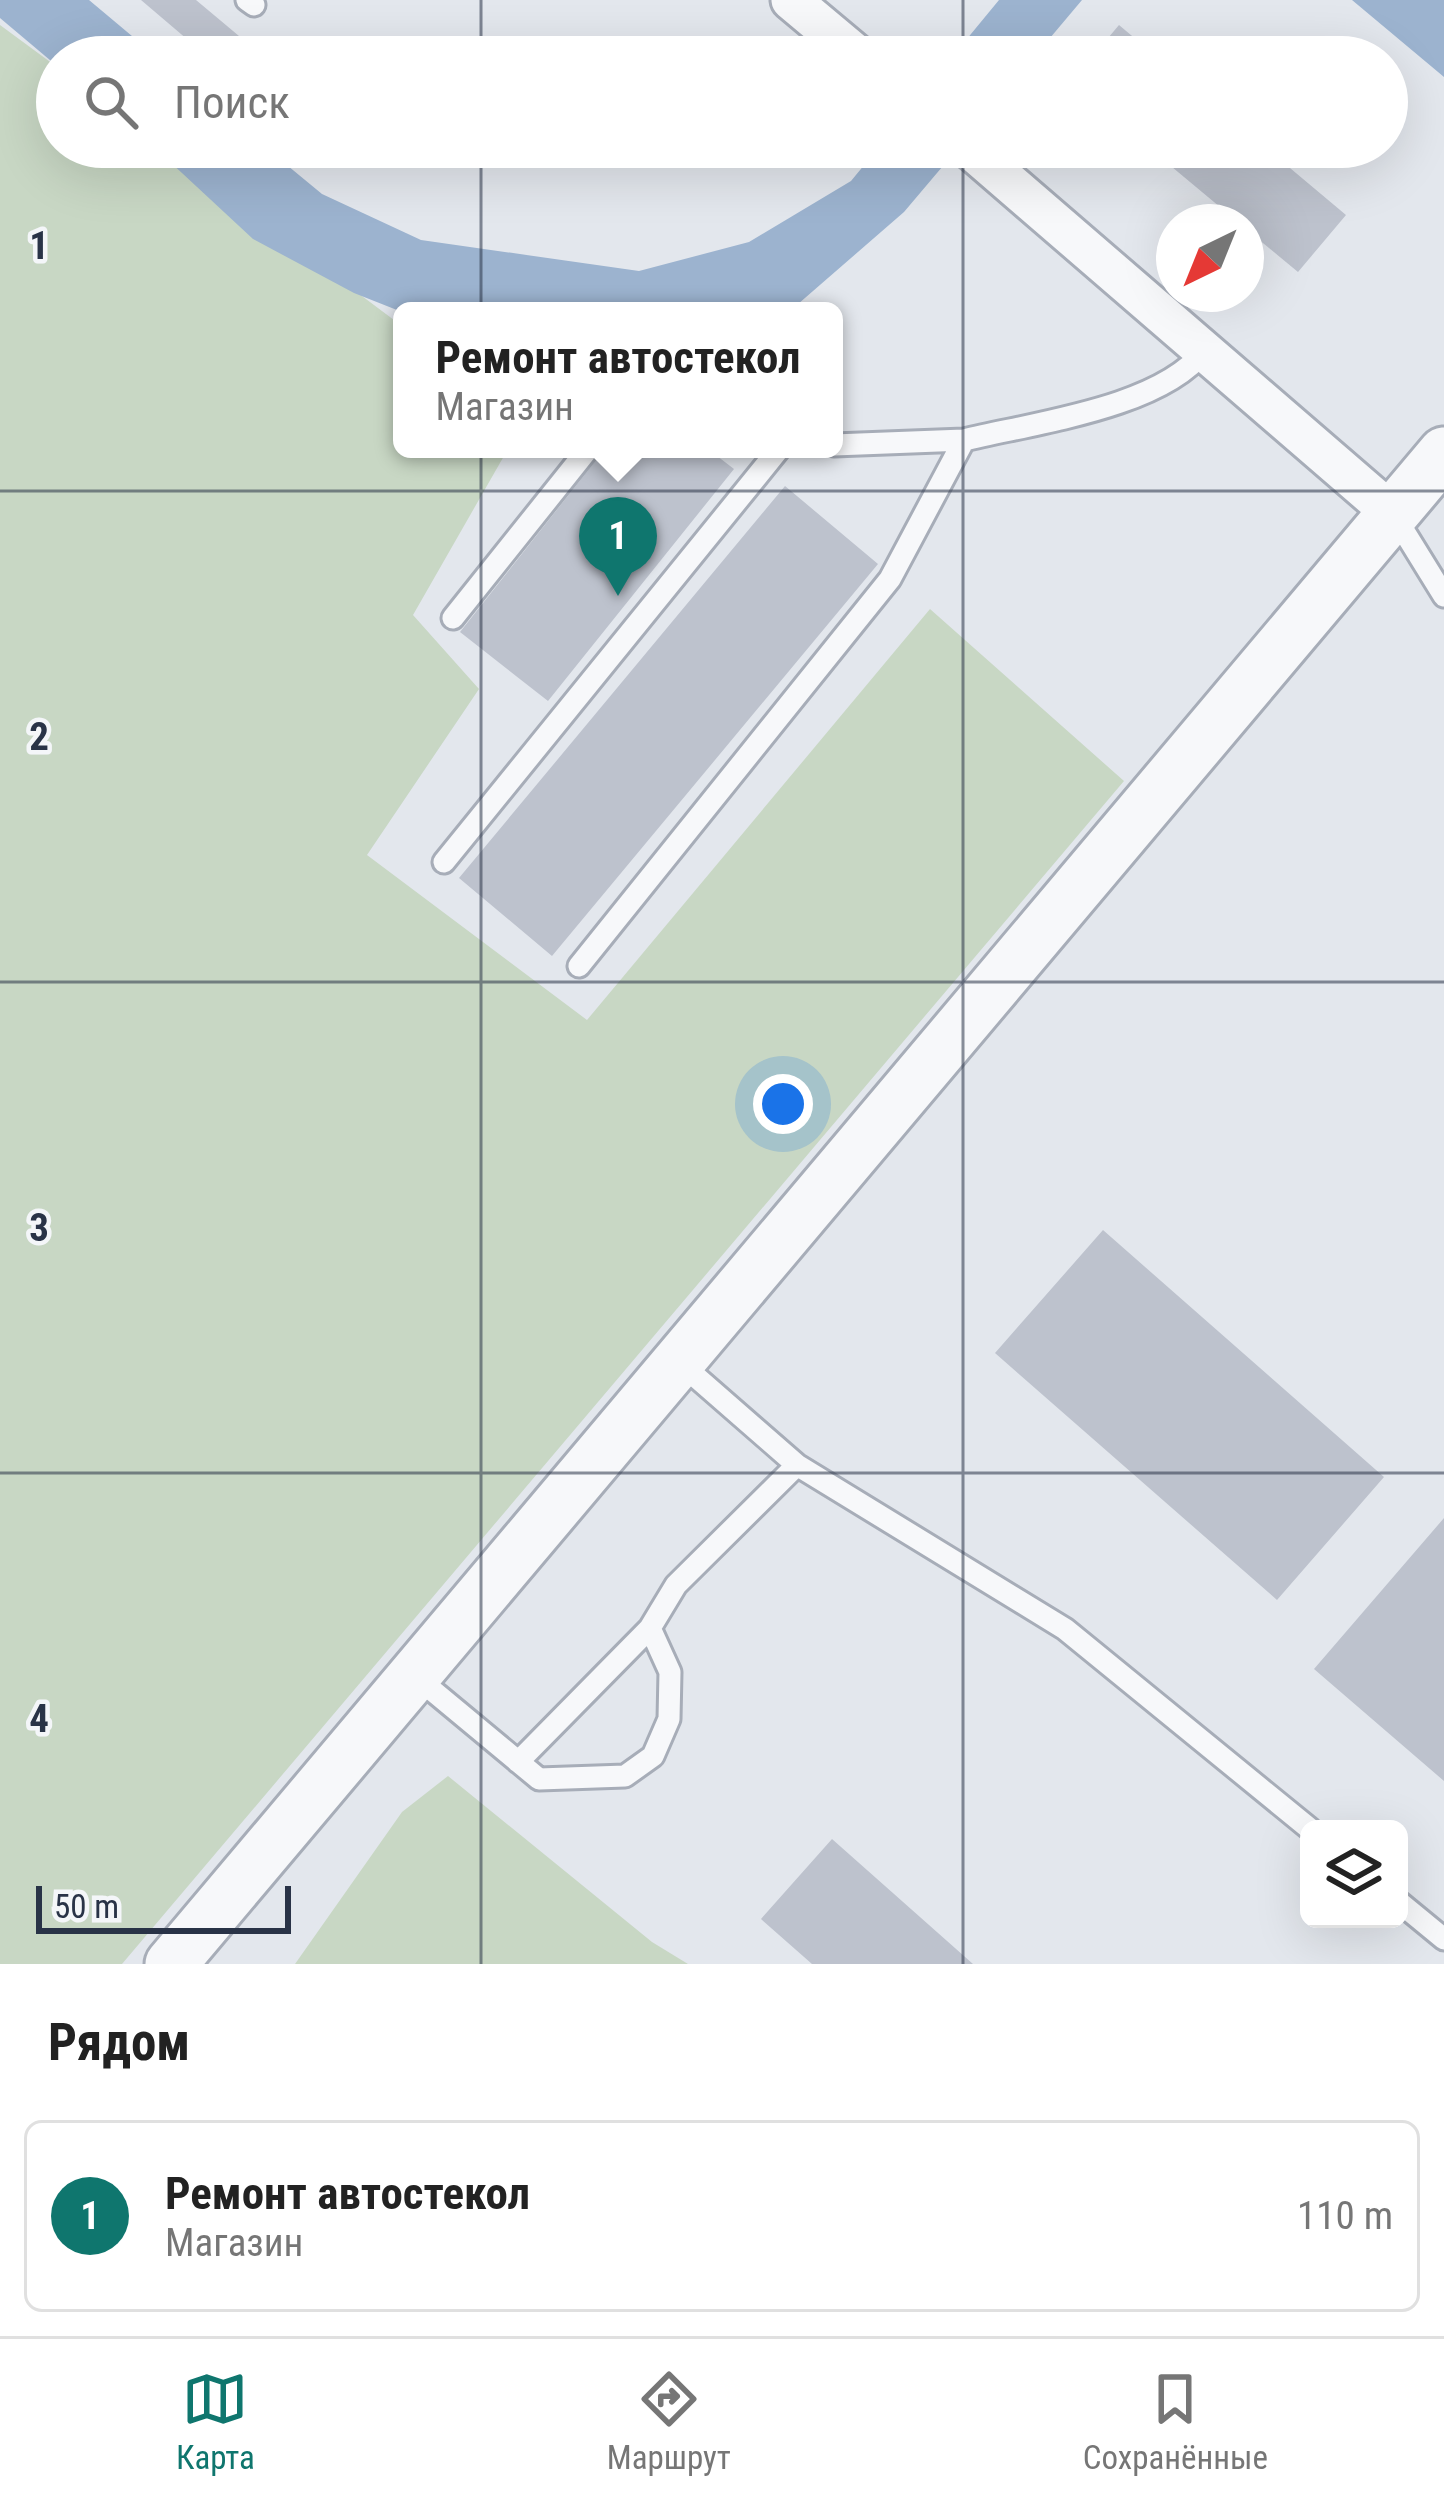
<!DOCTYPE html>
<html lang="ru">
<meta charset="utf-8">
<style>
body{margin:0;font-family:"Roboto Condensed",sans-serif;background:#f2f2f2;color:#222}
.controls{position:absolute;right:36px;bottom:36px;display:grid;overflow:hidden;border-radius:18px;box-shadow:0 12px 48px #0002}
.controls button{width:108px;height:108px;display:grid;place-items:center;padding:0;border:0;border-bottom:3px solid #e0e0e0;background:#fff;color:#222;font:60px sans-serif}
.compass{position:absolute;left:1156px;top:204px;width:108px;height:108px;border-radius:50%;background:#fff;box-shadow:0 12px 48px #0002;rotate:223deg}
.scale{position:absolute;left:36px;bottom:30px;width:255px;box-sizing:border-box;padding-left:12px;border:6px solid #293347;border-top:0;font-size:33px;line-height:42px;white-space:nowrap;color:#293347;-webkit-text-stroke:9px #f4f6f9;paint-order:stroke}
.you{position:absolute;left:783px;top:1104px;width:42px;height:42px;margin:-30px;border:9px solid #fff;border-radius:50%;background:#1a73e8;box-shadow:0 0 0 18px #1a73e833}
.badge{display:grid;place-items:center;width:78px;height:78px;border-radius:50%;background:#0f766e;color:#fff;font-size:39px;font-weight:700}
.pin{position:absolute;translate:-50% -99px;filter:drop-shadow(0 3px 6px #0008)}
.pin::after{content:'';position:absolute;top:63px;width:42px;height:36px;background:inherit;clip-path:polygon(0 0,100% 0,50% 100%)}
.popup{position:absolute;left:393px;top:302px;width:450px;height:156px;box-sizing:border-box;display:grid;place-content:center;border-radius:18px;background:#fff;filter:drop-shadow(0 3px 9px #0005);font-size:39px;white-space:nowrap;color:#767676}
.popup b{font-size:45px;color:#222}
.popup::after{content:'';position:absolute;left:50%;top:100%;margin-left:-24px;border:24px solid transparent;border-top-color:#fff}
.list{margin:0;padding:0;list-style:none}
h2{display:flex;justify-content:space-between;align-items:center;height:156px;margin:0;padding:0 48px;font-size:51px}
h2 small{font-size:39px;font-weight:400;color:#767676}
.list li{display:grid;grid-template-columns:78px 1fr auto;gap:36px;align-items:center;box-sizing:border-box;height:192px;margin:0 24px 24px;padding:0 24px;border:3px solid #e0e0e0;border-radius:18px}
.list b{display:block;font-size:45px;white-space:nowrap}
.list p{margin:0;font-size:39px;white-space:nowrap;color:#767676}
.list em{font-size:39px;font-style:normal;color:#767676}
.icon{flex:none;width:66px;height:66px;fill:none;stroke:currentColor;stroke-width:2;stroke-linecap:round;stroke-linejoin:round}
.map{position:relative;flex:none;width:1444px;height:1964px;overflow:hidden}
.search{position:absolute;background:#fff;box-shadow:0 12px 48px #0002;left:36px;right:36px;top:36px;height:132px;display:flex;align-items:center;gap:30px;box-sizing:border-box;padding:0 42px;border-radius:66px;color:#767676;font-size:45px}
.sheet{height:372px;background:#fff}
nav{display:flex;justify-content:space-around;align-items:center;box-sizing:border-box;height:168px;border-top:3px solid #e0e0e0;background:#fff;font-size:33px;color:#767676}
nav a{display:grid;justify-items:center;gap:6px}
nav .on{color:#0f766e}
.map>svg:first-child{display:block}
.green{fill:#c8d7c4}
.water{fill:#9cb3cf}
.building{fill:#bdc2cd}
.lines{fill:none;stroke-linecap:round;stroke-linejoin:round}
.service-casing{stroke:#a7adb8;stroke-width:27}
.minor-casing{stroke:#a7adb8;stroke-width:45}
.tertiary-casing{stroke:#a7adb8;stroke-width:57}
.service{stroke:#f7f8fa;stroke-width:21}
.minor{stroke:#f7f8fa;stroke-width:39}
.tertiary{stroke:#f7f8fa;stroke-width:51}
.grid{fill:none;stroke:#293347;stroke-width:3;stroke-opacity:0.55}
.grid-label{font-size:39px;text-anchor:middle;font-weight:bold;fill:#293347;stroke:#f4f6f9;stroke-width:9;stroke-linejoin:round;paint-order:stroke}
</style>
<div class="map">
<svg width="1444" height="1964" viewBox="0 0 1444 1964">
<rect width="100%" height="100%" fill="#e3e7ed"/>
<path class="green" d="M0,25l57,42v80h106l239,179v123h106l-95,166 66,74 -112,166 220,165 343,-411 194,172 -1002,1183h-122z
M448,1776l204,166 36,22h-393l107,-152z"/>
<path class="water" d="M0,0h89l68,57h-100v9l-57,-48z
M999,0h83l-48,57h-82z
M1352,0h92v77z
M154,147h111l57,47 99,46 218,31 110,-29 102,-61 28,-34h80l-55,65 -114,99 -388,1 -48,-19 -101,-54z"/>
<path class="building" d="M141,0h55l43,36 -18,21h-13z
M1119,25l38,32h-65z
M1148,147h117l81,68 -48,57 -52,-43v-7h-8z
M605,449h103l26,20 -186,232 -88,-69z
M785,486l93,78 -326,392 -93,-78z
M1103,1230l281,247 -107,123 -282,-247z
M1444,1518v263l-130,-112z
M832,1839l141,125h-161l-51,-45z"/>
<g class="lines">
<g class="service-casing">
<path id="service" d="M247,0l7,5
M834,445l130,-5
M1394,515l50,81
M453,618l135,-169
M444,862l335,-413
M579,966l311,-387 74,-139c69,-17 196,-32 240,-89
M679,1362l118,103 268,164 245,200
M415,1676l124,103 86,-3 28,-20 16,-37 1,-47 -20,-44 26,-43 121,-120
M518,1762l132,-134
M1399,1902l45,37"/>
</g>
<g class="minor-casing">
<path id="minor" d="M791,0l68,57
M968,147l425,367"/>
</g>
<g class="tertiary-casing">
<path id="tertiary" d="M171,1964l1273,-1511"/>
</g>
<use href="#service" class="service"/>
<use href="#minor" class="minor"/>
<use href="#tertiary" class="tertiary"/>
</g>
<path class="grid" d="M481,0v57M963,0v57M481,147v1817M963,147v1817M0,491h1444M0,982h1444M0,1473h1444"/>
<g class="grid-label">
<text x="39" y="259">1</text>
<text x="39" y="750">2</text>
<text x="39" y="1241">3</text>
<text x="39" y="1732">4</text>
</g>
</svg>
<div class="controls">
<button><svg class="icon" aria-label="layers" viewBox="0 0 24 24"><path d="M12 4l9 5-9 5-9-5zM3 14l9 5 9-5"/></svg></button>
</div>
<svg class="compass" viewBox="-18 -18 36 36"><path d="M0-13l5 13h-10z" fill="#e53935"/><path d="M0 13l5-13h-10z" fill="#767676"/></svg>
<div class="scale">50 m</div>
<div class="you"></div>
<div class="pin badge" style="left:618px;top:596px">1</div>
<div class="popup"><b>Ремонт автостекол</b>Магазин</div>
<div class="search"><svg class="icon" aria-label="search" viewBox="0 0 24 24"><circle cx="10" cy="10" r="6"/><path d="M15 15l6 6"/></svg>Поиск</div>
</div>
<section class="sheet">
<h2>Рядом<small></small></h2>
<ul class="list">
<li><span class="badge">1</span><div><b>Ремонт автостекол</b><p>Магазин</p></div><em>110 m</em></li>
</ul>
</section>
<nav>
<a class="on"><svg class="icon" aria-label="map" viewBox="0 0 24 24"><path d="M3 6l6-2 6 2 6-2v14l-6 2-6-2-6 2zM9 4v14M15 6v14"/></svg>Карта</a>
<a><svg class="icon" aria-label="directions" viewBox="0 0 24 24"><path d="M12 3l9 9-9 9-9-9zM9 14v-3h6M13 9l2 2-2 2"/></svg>Маршрут</a>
<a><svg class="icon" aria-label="saved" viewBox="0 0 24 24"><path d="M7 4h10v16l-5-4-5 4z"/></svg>Сохранённые</a>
</nav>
